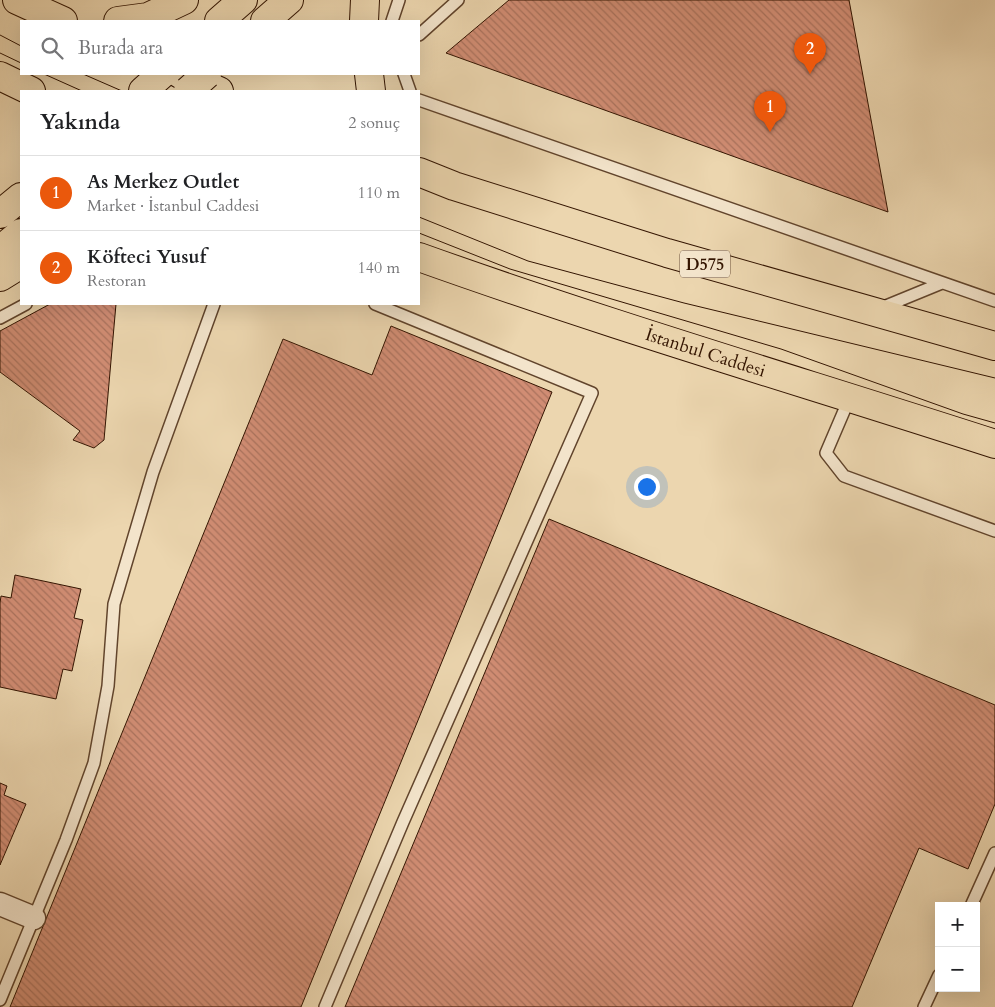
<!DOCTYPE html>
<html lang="tr">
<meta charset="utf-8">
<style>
body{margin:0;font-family:Cardo,serif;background:#f6f6f6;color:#202124}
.controls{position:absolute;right:15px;bottom:15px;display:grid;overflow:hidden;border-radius:0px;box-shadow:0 5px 20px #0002}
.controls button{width:45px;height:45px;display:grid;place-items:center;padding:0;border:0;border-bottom:1px solid #e0e0e0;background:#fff;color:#202124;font:25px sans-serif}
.you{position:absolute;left:646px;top:486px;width:18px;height:18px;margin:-12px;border:4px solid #fff;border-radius:50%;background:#1a73e8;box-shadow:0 0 0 8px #1a73e833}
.badge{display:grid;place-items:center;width:32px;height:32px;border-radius:50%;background:#ea580c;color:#fff;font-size:16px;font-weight:700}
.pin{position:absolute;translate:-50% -41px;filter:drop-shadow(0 1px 2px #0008)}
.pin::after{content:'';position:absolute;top:26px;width:18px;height:15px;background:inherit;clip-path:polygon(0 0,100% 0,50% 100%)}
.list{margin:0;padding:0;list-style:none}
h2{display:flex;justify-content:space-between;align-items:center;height:65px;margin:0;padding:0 20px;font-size:21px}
h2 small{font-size:16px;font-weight:400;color:#757577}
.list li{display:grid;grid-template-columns:32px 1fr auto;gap:15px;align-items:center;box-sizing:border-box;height:75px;padding:0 20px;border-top:1px solid #e0e0e0}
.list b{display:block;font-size:19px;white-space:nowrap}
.list p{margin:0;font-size:16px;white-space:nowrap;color:#757577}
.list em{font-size:16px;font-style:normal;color:#757577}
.icon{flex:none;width:28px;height:28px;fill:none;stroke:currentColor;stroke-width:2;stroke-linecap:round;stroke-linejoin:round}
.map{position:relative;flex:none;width:995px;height:1007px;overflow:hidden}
.search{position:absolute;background:#fff;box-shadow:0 5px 20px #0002;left:20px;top:20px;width:400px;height:55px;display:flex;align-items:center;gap:12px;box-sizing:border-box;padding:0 18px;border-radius:0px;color:#757577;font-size:19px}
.panel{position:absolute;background:#fff;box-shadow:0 5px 20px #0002;left:20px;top:90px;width:400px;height:215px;border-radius:0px}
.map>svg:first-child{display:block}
.building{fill:url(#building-back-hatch);stroke:#331401}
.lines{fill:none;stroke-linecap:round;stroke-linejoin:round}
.lane-casing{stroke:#61442c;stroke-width:14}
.street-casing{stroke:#61442c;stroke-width:25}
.primary-casing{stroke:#331401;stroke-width:30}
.highway-casing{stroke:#331401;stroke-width:30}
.lane{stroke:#f3e4cb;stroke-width:11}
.street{stroke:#f3e4cb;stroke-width:22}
.primary{stroke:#ecd6af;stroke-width:28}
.highway{stroke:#ecd6af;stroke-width:28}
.tram{stroke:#331401;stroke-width:1}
.primary-bridge-casing{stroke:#331401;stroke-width:30;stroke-linecap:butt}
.primary-bridge{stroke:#ecd6af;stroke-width:28}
.labels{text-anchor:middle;stroke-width:4;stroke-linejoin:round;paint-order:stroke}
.shield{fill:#f3e4cb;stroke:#6d523e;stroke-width:1}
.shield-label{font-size:16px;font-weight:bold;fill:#331401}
.street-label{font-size:18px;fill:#331401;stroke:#f3e4cb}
</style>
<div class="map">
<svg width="995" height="1007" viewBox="0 0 995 1007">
<defs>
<pattern id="building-back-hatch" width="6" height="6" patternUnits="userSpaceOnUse" patternTransform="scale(1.25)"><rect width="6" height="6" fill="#d18d74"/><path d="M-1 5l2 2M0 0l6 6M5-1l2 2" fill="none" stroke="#aa725d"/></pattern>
</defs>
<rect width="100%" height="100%" fill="#ecd6af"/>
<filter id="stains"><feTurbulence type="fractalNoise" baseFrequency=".004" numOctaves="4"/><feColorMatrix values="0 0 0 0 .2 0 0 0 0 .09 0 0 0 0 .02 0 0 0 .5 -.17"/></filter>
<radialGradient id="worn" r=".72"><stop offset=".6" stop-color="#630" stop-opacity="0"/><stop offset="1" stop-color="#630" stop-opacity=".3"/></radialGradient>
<path class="building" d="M509,0h340l39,212 -442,-159z
M50,304h66l-12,136 -10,8 -21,-8 7,-9 -80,-59v-41z
M391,326l161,66 -251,615h-291l273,-668 89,36z
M549,519l446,186v99l-27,65 -49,-21 -67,159h-507z
M15,575l66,14 -7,29 9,2 -11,51 -9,-2 -7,30 -56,-12v-84l1,-7 10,2z
M0,783l7,3 -3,9 22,9 -26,61z"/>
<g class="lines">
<g class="lane-casing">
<path id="lane" d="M392,21l7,-21
M419,35l39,-35
M404,74l6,17
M419,100l576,201
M881,308l61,-25
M0,318l26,-14
M850,397l-24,56 18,23 151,55
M971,906l24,-53
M0,1000l66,-160 28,-77 14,-77 6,-82 39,-132 61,-168
M325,1007l78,-185 189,-429 -217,-89
M924,1007l15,-32"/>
</g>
<g class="street-casing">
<path id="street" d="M0,904l34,14"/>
</g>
<g class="primary-casing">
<path id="primary" d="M219,21l24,-21
M265,21l24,-21
M143,91l19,-17
M0,214l21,-17
M0,250l21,-17"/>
</g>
<g class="highway-casing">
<g id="highway">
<path d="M17,0l46,21"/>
<path d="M118,21l30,-4 36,-17"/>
<path d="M364,21l1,-21"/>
<path d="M180,74l39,17"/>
<path d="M369,74l2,17"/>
<path d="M0,76l31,15"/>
<path d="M419,172l35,14 213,67 328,93"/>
<path id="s1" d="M419,257c190,68 384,125 576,187"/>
<path d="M0,277l21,-13"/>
</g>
</g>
<use href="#lane" class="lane"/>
<use href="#street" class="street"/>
<use href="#primary" class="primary"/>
<use href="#highway" class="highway"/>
<path class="tram" d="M0,35l21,11
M0,53l21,10
M44,74l38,17
M83,74l39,17
M419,217l109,44 156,42 311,75
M419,233l91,36 271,80 182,65 32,9"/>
<g class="primary-bridge-casing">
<path id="primary-bridge" d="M188,91l19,-17"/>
</g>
<use href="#primary-bridge" class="primary-bridge"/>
</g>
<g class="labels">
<rect class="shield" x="680" y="250.5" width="50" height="27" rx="4"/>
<g class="shield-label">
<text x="705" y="270">D575</text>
</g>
<g class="street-label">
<text dy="6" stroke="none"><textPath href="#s1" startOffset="302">İstanbul Caddesi</textPath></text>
</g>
</g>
<rect width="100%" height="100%" filter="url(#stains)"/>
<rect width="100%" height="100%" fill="url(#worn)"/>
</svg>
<div class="controls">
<button>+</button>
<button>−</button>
</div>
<div class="you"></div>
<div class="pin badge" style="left:770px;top:132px">1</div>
<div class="pin badge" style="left:810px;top:74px">2</div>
<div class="search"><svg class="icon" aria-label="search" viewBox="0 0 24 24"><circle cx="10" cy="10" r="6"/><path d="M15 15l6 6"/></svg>Burada ara</div>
<section class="panel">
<h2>Yakında<small>2 sonuç</small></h2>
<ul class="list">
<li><span class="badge">1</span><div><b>As Merkez Outlet</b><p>Market · İstanbul Caddesi</p></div><em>110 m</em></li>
<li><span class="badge">2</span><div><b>Köfteci Yusuf</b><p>Restoran</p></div><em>140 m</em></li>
</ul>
</section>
</div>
